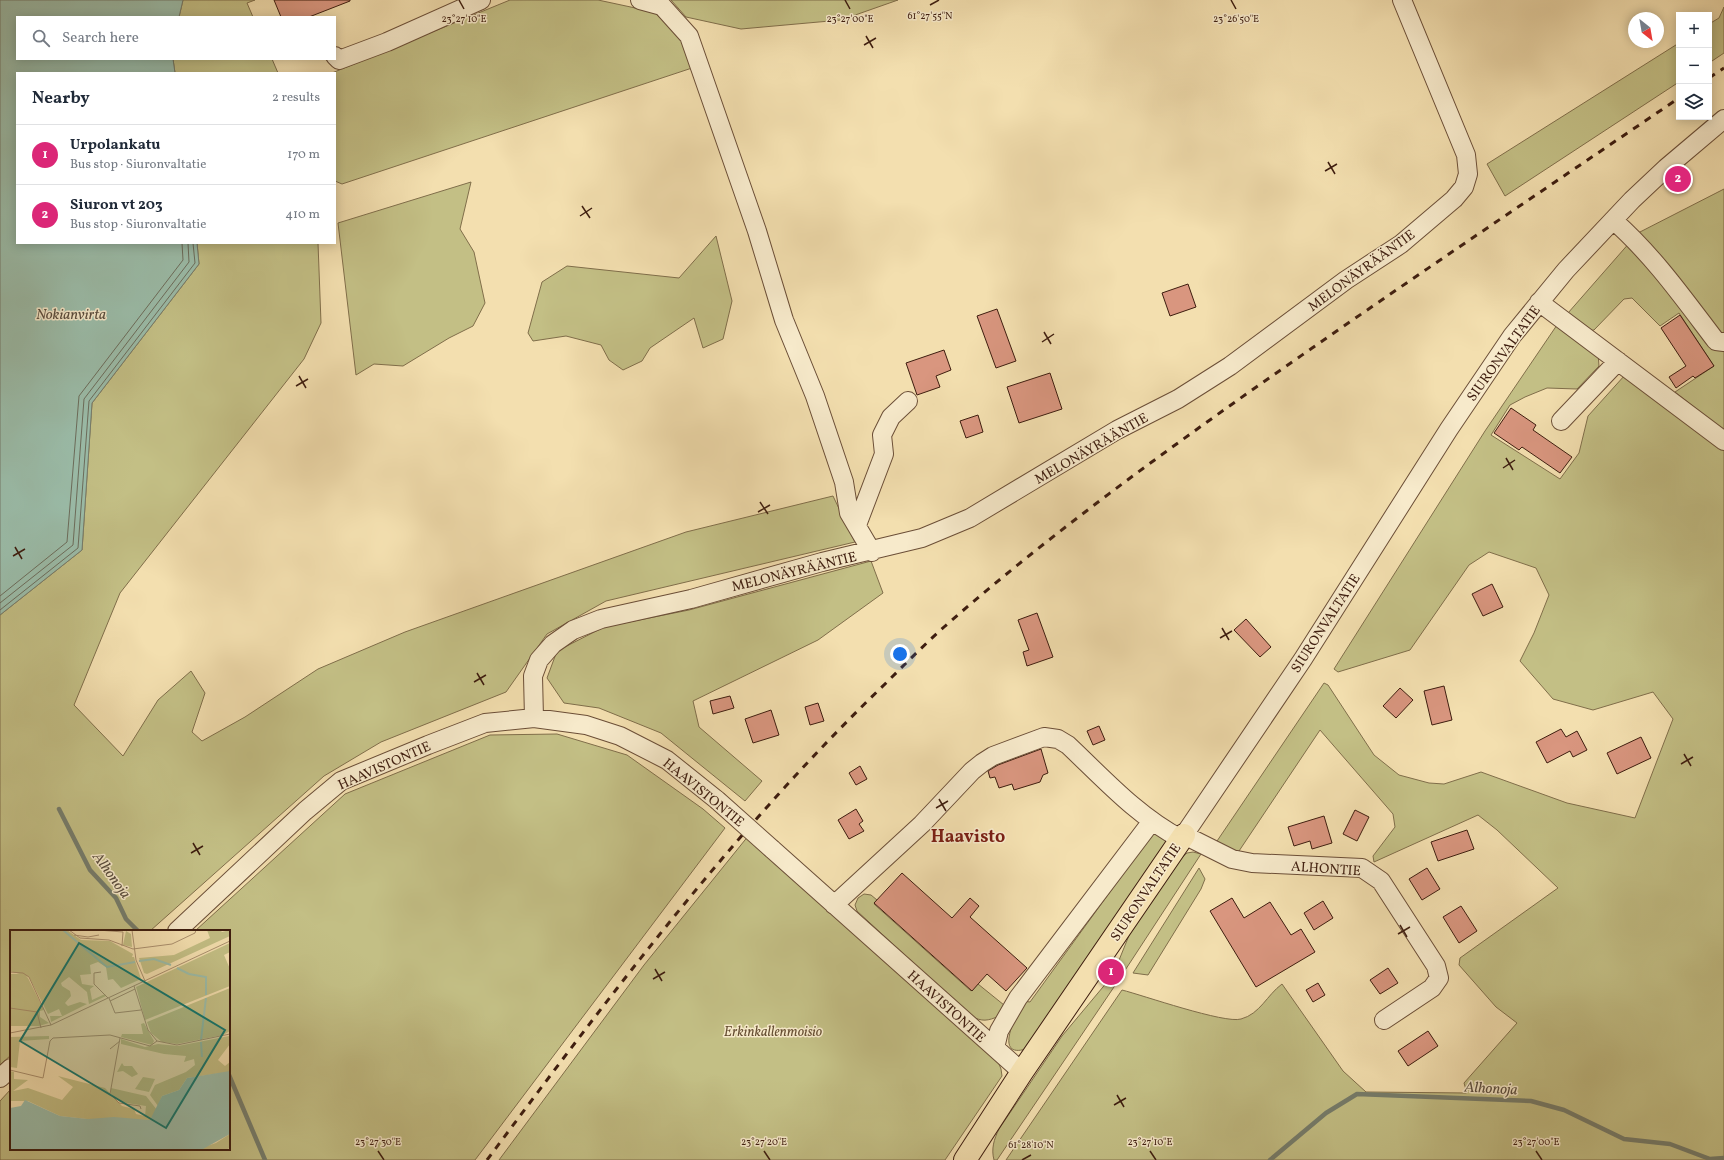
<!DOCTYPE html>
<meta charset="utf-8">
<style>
body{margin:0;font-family:Vollkorn,serif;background:#f2f2f3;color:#1f2937}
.controls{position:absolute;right:12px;top:12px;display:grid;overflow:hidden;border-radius:0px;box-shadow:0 2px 10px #0003}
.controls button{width:36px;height:36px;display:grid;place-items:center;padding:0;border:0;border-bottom:1px solid #e0e1e3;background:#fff;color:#1f2937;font:20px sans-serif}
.compass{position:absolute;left:1628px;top:12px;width:36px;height:36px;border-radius:50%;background:#fff;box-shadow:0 2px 10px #0003;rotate:149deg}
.you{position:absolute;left:900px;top:654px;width:14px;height:14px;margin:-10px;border:3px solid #fff;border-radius:50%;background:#1a73e8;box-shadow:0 0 0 6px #1a73e833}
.badge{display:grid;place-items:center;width:26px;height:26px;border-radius:50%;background:#db2777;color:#fff;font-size:13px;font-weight:700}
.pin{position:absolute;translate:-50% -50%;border:2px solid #fff;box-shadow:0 1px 4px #0006}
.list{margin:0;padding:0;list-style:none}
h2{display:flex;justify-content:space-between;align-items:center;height:52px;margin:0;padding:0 16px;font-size:17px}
h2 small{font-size:13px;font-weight:400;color:#747a83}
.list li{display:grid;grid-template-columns:26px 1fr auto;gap:12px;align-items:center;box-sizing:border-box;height:60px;padding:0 16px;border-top:1px solid #e0e1e3}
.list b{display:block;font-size:15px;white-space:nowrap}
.list p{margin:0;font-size:13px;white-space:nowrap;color:#747a83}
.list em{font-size:13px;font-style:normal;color:#747a83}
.icon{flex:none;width:22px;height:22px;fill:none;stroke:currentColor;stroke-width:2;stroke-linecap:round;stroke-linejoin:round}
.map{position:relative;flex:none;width:1724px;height:1160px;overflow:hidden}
.search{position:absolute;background:#fff;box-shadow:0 2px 10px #0003;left:16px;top:16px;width:320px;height:44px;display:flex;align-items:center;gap:10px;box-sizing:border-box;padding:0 14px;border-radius:0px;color:#747a83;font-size:15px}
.panel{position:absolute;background:#fff;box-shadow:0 2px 10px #0003;left:16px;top:72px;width:320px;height:172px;border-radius:0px}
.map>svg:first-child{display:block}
.green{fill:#c3bf85;stroke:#806e4a}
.water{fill:#9bbdaa;stroke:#767d6c}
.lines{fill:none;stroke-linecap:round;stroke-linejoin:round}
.shore{stroke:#6c6d5c;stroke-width:1}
.stream{stroke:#767d6c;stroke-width:4.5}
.building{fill:#d9967f;stroke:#3e1d0f}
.minor-casing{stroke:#6b4e37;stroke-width:20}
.major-casing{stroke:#3e1d0f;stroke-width:24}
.minor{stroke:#f7eacb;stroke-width:18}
.major{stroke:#f3dfaf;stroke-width:22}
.rail{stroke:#3e1d0f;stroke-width:3;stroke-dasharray:7 7;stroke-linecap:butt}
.minor-bridge-casing{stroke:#6b4e37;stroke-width:20;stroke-linecap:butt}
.minor-bridge{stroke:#f7eacb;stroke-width:18}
.ticks{fill:none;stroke:#3e1d0f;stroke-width:1.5}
.labels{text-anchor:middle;stroke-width:3;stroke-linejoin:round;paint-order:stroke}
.street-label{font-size:14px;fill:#3e1d0f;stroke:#f7eacb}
.park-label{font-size:14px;font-style:italic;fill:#664e32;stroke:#f7eacb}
.water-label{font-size:15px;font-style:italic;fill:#5a4d3e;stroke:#f7eacb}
.district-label{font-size:18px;font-weight:bold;fill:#7a1f14;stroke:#f7eacb}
.inset-river{fill:none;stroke:#9bbdaa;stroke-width:2}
.inset-road{fill:none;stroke:#ab916f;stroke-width:1}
.view{fill:#0f766e;fill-opacity:0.15;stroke:#0f766e;stroke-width:2}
.inset-edge{fill:none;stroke:#3e1d0f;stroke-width:2}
.ticks-label{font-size:10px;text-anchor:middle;fill:#3e1d0f;stroke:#f7eacb;stroke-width:3;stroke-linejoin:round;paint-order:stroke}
</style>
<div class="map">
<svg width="1724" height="1160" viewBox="0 0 1724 1160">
<rect width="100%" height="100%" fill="#f3dfaf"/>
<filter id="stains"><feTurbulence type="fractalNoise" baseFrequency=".005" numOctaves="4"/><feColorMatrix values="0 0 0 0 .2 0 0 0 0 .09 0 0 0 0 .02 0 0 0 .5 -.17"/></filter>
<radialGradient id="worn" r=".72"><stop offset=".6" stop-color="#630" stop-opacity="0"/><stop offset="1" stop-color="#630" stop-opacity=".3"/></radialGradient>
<path class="green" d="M183,0h72l-8,3 6,14h-74z
M510,0h88l56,12 26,25 12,31 -350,116 -7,-3v-108h-3z
M671,0h227l-57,20 -100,9 -55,-12z
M1724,7v46l-15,10v-39l10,-6z
M1679,43v39l-174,114 -18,-32z
M173,59h99l6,14h-103z
M471,182l-11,47 14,23 11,51 -12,23 -24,12 -46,28 -29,-2 -18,11 -18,-152z
M1724,189v242l-49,-39 39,-26 -35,-53 -19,13 -28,-28 -8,1 -30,31 -6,1 -19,-14 -1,-4 70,-80z
M716,236l16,65 -9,38 -20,9 -9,-30 -44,30 -8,13 -19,9 -14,-10 -8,-15 -35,-9 -33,5 -5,-8 14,-51 25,-16 112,12z
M197,243h121l3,80 -17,36 -184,234 -46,112 49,51 35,-56 33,-29 14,22 -13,39 10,9 43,-24 73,-48 87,-37 281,-100 147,-36 22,46 -249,59 -59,33 -41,58 -125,50 -57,34 -174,155h-139v124l-11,10v-450l82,-65 10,-147 107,-139z
M1557,325l41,28 1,13 -22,23 -30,-1 -22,9 -15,8 -19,30 69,44 19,-26 9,-37 37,-41 99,74v711h-718l116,-170c20,5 103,34 119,29 19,-5 26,-24 41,-35l61,87 23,21 101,1 -3,-10 53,-60 -21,-16 -37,-42 1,-7 98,-70 -61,-58 -19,-15 -104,47 -1,-6 22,-29 -2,-13 -73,-84 -83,124 -22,-10 109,-161 4,2 46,70 25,20 30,8 15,1 37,-12 86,31 68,15 38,-99 -20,-27 -60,18 -40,-11 -33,-38 14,-28 15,-38 -13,-27 -47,-16 -20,13 -59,85 -72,22 -4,-3 151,-238z
M871,561l12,32 -65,47 -125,61 6,26 63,54 -17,20 -84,-68 -62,-25 -35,-5 -17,-25 10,-27 47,-24 85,-17z
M557,734l70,21 76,54 22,19 -250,332h-475v-59l11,-12v60h218v-218h-34l150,-137 145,-59z
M1155,830l17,9 -146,210c-34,10 -8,-37 -3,-48l7,1z
M749,835l248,224 4,10 1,7 -57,84h-446l145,-195z
M1193,852l8,2 -81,124 -7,-3 17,-42 50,-74 7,-6z
M1199,868l6,11 -4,10 -53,86 -15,-2z
M864,894l7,1 6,5 -3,4 97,87 7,-7 26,21 -5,11c-11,5 -17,6 -28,0l-114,-105 -2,-6 3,-7z
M1108,981l8,3 -119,176h-3c-3,-11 0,-21 5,-31l63,-93z"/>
<path class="water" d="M0,0h183l-4,17h-162v42h156l2,14h-158v170h180l2,21 -107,139 -10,147 -82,65z"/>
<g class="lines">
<path class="shore" d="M0,596l67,-54 12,-146 104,-136 -1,-17
M0,603l73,-58 11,-146 105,-137 -1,-19
M0,610l78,-62 11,-147 106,-138 -2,-20"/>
<path class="stream" d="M59,809l31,61 26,28 10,21 12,12
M229,1075l36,85
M1270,1160l56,-47 31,-19 174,7 33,9 60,29 46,5 40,15 14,-1"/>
</g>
<path class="building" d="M274,0h76v1l-41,16h-28z
M1188,284l8,23 -26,9 -8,-23z
M997,309l19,52 -20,7 -19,-52z
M1680,315l34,51 -19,12 -2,-2 -17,12 -7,-11 17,-11 -25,-38z
M944,350l7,20 -15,6 4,11 -23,8 -11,-32z
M1050,373l12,36 -43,14 -12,-36z
M1511,408l25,17 -3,5 39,27 -12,16 -38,-26 -3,3 -25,-17z
M978,415l5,17 -17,6 -6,-17z
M1492,584l11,23 -20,9 -11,-22z
M1037,613l16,44 -26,9 -4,-14 6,-2 -11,-30z
M1246,619l25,28 -11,10 -26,-27z
M1444,686l8,34 -20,5 -8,-34z
M1400,688l13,12 -17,18 -13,-12z
M730,696l4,12 -21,6 -3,-13z
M818,703l6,18 -14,4 -5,-18z
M771,710l8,25 -26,8 -8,-24z
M1099,726l6,14 -12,5 -6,-14z
M1561,729l5,8 11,-6 10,19 -14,7 -3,-6 -23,12 -11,-21z
M1641,737l10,21 -34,16 -10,-21z
M1041,749l7,24 -5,2 -3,7 -26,8 -2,-6 -13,4 -4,-11 -5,1 -2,-7 10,-6z
M860,766l7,13 -11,6 -7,-12z
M856,809l7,12 -4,3 5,7 -15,8 -11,-19z
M1355,810l14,7 -12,24 -14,-7z
M1324,816l8,27 -20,6 -2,-8 -16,5 -6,-19z
M1467,830l7,19 -36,12 -7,-19z
M1427,868l13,21 -18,11 -13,-21z
M902,873l50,45 18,-20 9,8 -9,11 57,51 -21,23 -19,-17 -15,17 -98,-88z
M1232,898l12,20 26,-16 21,33 10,-6 14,23 -59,35 -46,-76z
M1323,901l10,17 -19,12 -10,-17z
M1461,906l16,25 -18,12 -16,-26z
M1388,968l10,15 -18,11 -10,-14z
M1318,983l7,12 -12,7 -7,-12z
M1428,1031l10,15 -30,20 -10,-15z"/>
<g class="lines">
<g class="minor-casing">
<path id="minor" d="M640,0l22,6 27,30 68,195 27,89 31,76 29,86 5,31 23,39
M335,56l4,4 48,-18 94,-42
M1613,220c40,35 71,79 103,121l8,1
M1539,302l185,139
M1561,421l57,-60
M857,525l27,-71 -2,-19 9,-18 17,-16
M534,718l-1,-42 6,-16 14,-16 20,-14 28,-11 90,-20 131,-37 100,-24 48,-20 147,-88 61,-31 52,-33 116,-86 55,-36 53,-45 10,-12 4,-13 -2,-19 -64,-155
M772,849l250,223
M834,905l88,-81 50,-53 10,-8 11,-7 51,-19 14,2 10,6c35,33 69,71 113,94
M177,931l128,-120 36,-30 87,-36 57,-22 49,-5 52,7 34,11 47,24 50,40
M1384,1020l48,-32 7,-10 -3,-12 -55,-85 -19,-13 -110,-5 -20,-4 -48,-24 119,-176 146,-230 63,-93 54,-66 66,-70 34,-32 58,-49
M995,1048l4,-17 19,-33 134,-177
M0,1078l11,-10"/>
</g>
<g class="major-casing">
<path id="major" d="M965,1160l57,-88 162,-237"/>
</g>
<use href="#minor" class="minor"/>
<use href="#major" class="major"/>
<path class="rail" d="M1709,78l15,-10
M487,1160c124,-166 249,-333 399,-477 19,-19 38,-38 58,-56 98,-86 202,-162 308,-237 141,-99 284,-195 427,-292"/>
<g class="minor-bridge-casing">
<path id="minor-bridge" d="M717,800l55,49"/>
</g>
<use href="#minor-bridge" class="minor-bridge"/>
</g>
<path class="ticks" d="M459,0l5,9M845,0l5,9M1231,0l5,9M930,5l9,-5M866,36l7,12M864,45l12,-7M1328,162l7,12M1325,171l12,-7M582,206l8,12M580,216l12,-8M1044,332l7,12M1042,342l12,-8M299,376l7,12M296,386l12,-7M1506,458l7,12M1503,468l12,-8M760,502l8,12M758,512l12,-7M15,547l7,12M13,556l12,-7M1222,628l7,12M1220,638l12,-7M477,673l7,12M474,682l12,-7M1684,754l7,12M1681,764l12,-7M939,799l7,12M936,808l12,-7M193,843l7,12M191,853l12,-7M1400,925l7,12M1398,934l12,-7M655,969l7,12M653,979l12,-7M1117,1095l7,12M1114,1105l12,-7M378,1151l6,9M764,1151l6,9M1150,1151l6,9M1536,1151l6,9M1022,1160l9,-5"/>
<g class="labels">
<g class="street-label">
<text transform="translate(1361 270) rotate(-36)" y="5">MELONÄYRÄÄNTIE</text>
<text transform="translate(1503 353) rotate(-54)" y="5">SIURONVALTATIE</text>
<text transform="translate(1091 448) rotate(-30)" y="5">MELONÄYRÄÄNTIE</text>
<text transform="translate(794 571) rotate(-14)" y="5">MELONÄYRÄÄNTIE</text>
<text transform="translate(1325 623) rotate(-57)" y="5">SIURONVALTATIE</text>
<text transform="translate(384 765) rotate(-24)" y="5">HAAVISTONTIE</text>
<text transform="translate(704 792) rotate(39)" y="5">HAAVISTONTIE</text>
<text transform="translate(1326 868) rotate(4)" y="5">ALHONTIE</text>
<text transform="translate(1145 892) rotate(-56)" y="5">SIURONVALTATIE</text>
<text transform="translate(947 1006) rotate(42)" y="5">HAAVISTONTIE</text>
</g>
<g class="park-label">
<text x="773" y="1036">Erkinkallenmoisio</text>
</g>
<g class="water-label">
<text x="71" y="319">Nokianvirta</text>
<text transform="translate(112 875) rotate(54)" y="5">Alhonoja</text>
<text transform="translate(1491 1088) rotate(3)" y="5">Alhonoja</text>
</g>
<g class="district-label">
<text x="968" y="842">Haavisto</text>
</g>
</g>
<g transform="translate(10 930)">
<rect width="220" height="220" fill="#f3dfaf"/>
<path d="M0,0h57l14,10 29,1 23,13 1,-3 -2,6h2l7,22 -20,9 -8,-9 -5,1 -2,-13 -8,-5 -8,3 1,9 -11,1 2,9 12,2 -4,3 2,11 13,-6 1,2 -17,8 -2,-12 -18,-15 -8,6 1,3 8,5 1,5 -6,7 3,3 12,-4 7,2 -36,18 -1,-6h12l-3,-7 -11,5 -19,-37 -19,-6zM197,0h13l2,2 8,-2v6l-83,38 -3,-1 -5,-15 35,-3 36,-17zM116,1l5,3 1,13 -9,-2zM220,13v9l-6,3 6,14v17l-85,34 -9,-33zM0,44h14l4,4 16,32 -4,1v6l9,6 -10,3h-29zM220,58v43l-7,4 -46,9 -15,-2 -11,-9 -4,-11zM134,93l10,18 -2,4 -31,-8 1,-3h21l-2,-10zM39,106v3l-29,2 -3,27 -7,-1v-30zM219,106l1,8 -12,16 7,6 5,-4 -1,10 -42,6 -8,12 -17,6 -4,10 -8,-11 5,-10 31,-13 9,-7 -1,-6 -10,3 2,-6 -22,-2 -43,-10v-5l24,8 13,-3 20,2zM112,133l2,3h8l6,8 -6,3 -9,-6 -6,1zM0,141l4,1v7l14,1 -15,11 15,-3 34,12 11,-13 -15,-11 47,12 17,18 12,3 2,5 9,2 1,-10 -26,-4 -9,-8v-6l35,8 11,14 -7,10 -63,-1 -27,-3 -32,-15h-18zM133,147l12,2 -6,13 -14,-3zM220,204v14l-5,2h-30l21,-7z" fill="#c3bf85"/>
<path d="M220,141v63l-27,15 -193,1v-42l11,-2 4,-6 35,16 28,3 26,-2 36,3 12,-24 17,-6 8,-12z" fill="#9bbdaa"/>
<path class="inset-river" d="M53,0l44,37 28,-5M129,31l15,-2 17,6M167,38l12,6 17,3v18M191,110l5,-42M191,112l1,15"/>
<path class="inset-road" d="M59,0l11,8 29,2 24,9 39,-5 23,-11 1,-3M88,0l25,2 -1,14M122,0l4,30 9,21M64,5l14,2 11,-2M0,42l13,1 6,4 22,48M124,56l14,44 9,11 20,4 53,-11M98,68l122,-57M99,68l6,15 26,-3M100,71l25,-12M0,78l27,4 4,16M0,103l41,-8 57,-27 -14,-14v-11l7,-1M110,108l-10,56 9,9 21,3 1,3M100,119l10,-8M0,140l33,8 7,-37 3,-3 57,-3 40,11 7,-5"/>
<path class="view" d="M69,13l146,87 -59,98 -146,-87z"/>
<rect width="220" height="220" class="inset-edge"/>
</g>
<g class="ticks-label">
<text x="930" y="19">61°27'55"N</text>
<text x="464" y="22">23°27'10"E</text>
<text x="850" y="22">23°27'00"E</text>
<text x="1236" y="22">23°26'50"E</text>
<text x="378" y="1145">23°27'30"E</text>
<text x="764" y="1145">23°27'20"E</text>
<text x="1150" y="1145">23°27'10"E</text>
<text x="1536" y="1145">23°27'00"E</text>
<text x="1031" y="1148">61°28'10"N</text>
</g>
<rect width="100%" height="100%" filter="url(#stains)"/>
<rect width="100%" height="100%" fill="url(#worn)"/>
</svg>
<div class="controls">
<button>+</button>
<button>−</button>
<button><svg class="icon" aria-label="layers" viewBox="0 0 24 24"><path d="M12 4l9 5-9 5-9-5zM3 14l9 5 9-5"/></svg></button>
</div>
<svg class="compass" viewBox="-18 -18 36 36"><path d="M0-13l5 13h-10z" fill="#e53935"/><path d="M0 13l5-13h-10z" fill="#747a83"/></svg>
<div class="you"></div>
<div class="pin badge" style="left:1111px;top:972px">1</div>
<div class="pin badge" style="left:1678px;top:179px">2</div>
<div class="search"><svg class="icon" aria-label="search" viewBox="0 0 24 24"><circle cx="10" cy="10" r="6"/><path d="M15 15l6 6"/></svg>Search here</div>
<section class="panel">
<h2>Nearby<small>2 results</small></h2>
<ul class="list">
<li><span class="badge">1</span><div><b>Urpolankatu</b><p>Bus stop · Siuronvaltatie</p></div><em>170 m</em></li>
<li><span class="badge">2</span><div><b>Siuron vt 203</b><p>Bus stop · Siuronvaltatie</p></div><em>410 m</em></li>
</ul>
</section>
</div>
